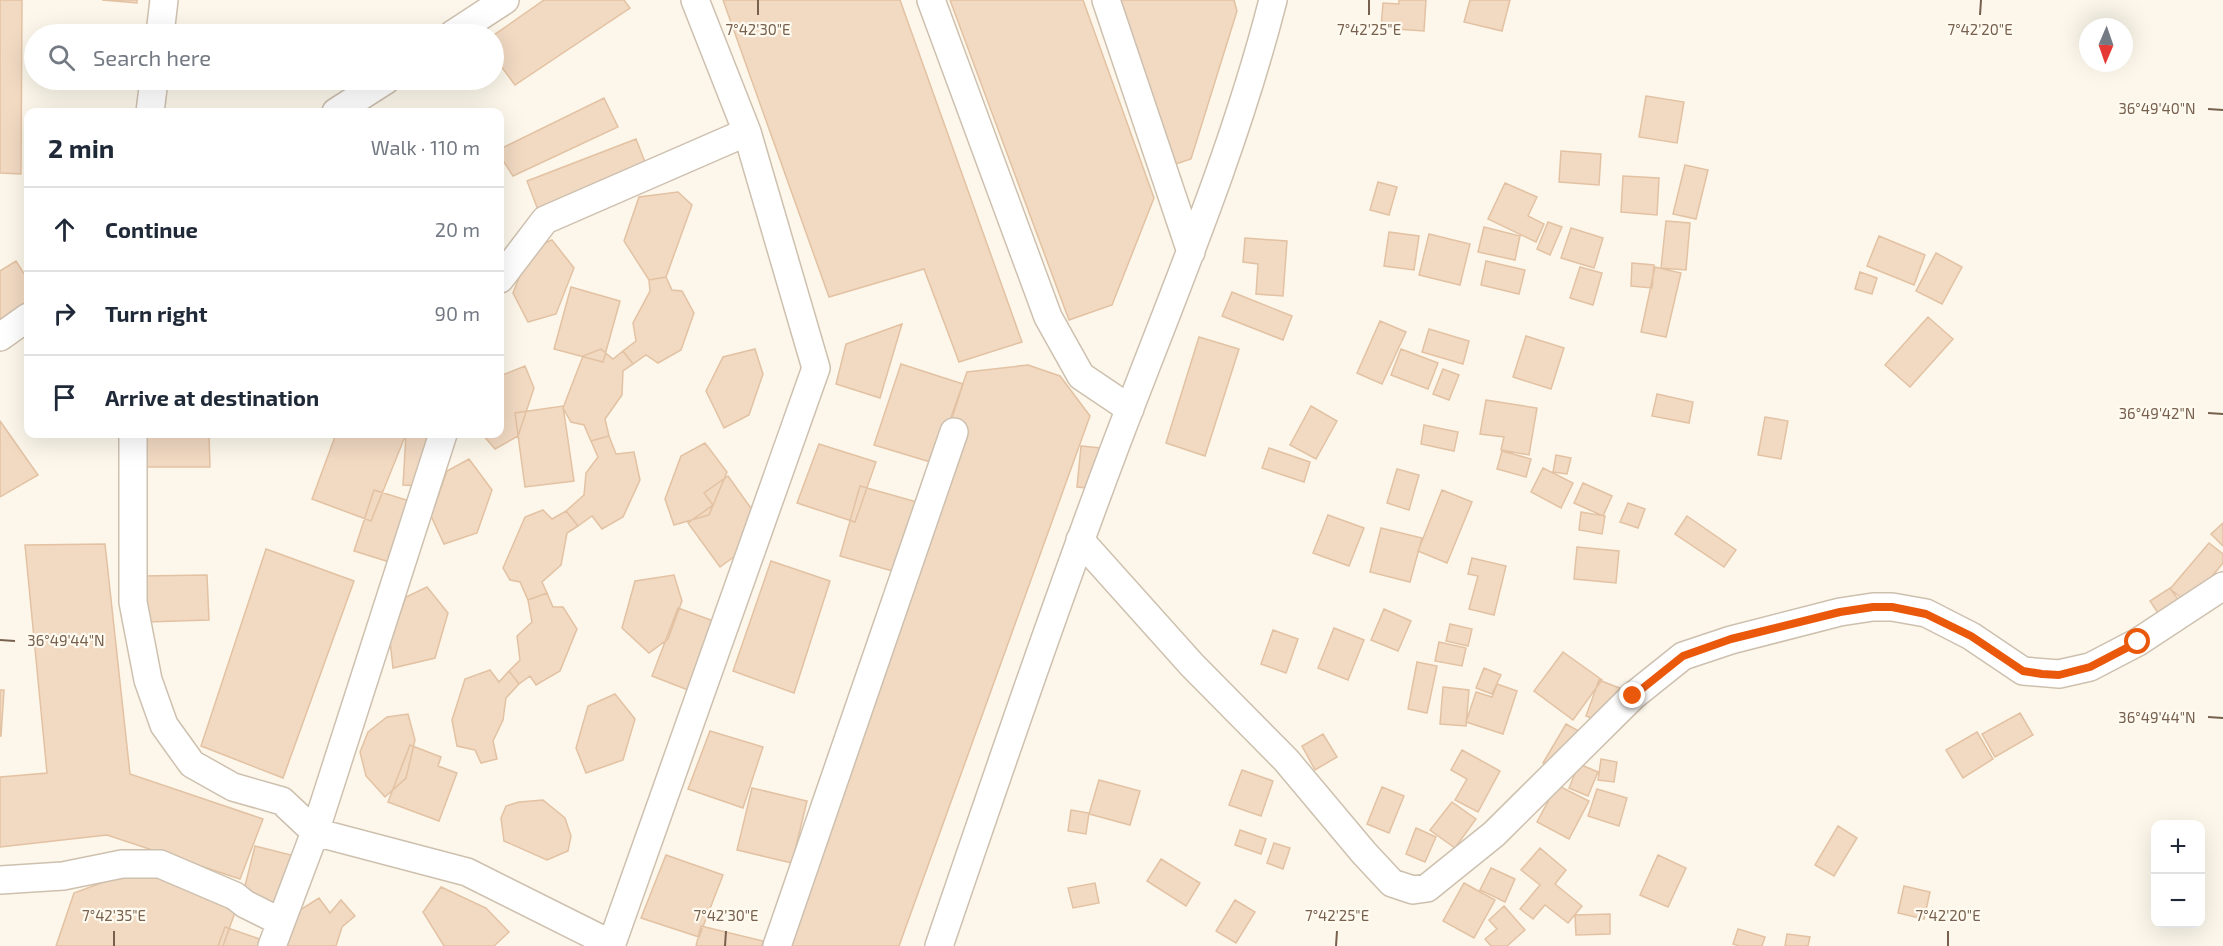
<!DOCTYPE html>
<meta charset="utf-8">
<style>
body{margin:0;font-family:"Exo 2",sans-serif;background:#f6f6f7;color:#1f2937}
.controls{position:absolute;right:18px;bottom:18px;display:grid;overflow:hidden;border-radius:12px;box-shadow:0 6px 24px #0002}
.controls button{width:54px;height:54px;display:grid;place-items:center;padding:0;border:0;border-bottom:2px solid #e0e1e3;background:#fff;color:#1f2937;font:30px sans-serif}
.compass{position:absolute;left:2079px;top:18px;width:54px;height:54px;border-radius:50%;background:#fff;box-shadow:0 6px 24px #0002;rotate:182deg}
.stop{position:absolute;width:18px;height:18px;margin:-14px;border:4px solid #ea580c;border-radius:50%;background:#fff}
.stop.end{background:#ea580c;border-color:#fff;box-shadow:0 2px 6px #0008}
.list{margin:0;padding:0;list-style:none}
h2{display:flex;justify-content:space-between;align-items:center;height:78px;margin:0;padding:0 24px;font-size:26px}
h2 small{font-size:20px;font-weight:400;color:#747a83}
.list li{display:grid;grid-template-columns:39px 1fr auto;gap:18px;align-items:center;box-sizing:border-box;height:84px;padding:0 24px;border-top:2px solid #e0e1e3}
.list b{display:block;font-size:22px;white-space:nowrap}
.list em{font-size:20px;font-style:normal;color:#747a83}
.icon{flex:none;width:33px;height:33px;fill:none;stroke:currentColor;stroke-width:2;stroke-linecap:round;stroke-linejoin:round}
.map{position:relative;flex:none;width:2223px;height:946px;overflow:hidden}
.search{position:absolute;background:#fff;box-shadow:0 6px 24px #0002;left:24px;top:24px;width:480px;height:66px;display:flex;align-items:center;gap:15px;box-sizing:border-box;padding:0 21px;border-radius:33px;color:#747a83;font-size:22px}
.panel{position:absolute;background:#fff;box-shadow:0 6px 24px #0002;left:24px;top:108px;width:480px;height:330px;border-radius:12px}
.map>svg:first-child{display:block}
.building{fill:#f1d9c2;stroke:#e3c2a3;stroke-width:1.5}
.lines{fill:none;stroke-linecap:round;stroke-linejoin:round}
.street-casing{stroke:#cec0af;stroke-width:30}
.street{stroke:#fff;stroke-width:27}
.route{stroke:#ea580c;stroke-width:8}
.ticks{fill:none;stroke:#77604d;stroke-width:2}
.ticks-label{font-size:15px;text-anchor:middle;fill:#77604d;stroke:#fefaf0;stroke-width:4.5;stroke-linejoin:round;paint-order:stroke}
</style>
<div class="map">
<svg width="2223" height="946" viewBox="0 0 2223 946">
<rect width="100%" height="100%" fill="#fcf7ea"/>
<path class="building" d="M0,0h22l-1,174 -21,-1z
M102,0h35v3z
M544,0h80l6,8 -115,77 -21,-28v-22z
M723,0h177l122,342 -63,20 -35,-93 -95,28z
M950,0h133l71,198 -42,107 -43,15z
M1117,0h117l3,11 -46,148 -21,7z
M1399,0h27l-2,31 -43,-3 2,-25 16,1z
M1470,0h40l-8,31 -38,-9z
M1646,96l38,6 -7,41 -38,-6z
M604,98l14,29 -105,49 -13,-20v-7z
M636,139l11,28 -109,43 -11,-29z
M1561,151l40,3 -2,31 -40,-3z
M1685,165l23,5 -12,49 -23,-5z
M1623,176l36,2 -2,37 -36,-3z
M1378,182l19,5 -8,28 -19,-5z
M1505,183l32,14 -9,19 16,8 -8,18 -48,-23z
M678,192l14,13 -26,72 -17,3 -25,-39 15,-44z
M1666,221l24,2 -4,47 -25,-2z
M1548,222l14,5 -12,28 -13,-6z
M1484,227l36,9 -5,24 -37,-8z
M1571,228l32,10 -9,30 -33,-10z
M1389,232l30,4 -5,34 -30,-4z
M1429,234l41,10 -10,41 -41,-10z
M1879,236l46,19 -11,30 -47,-19z
M1245,238l42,3 -4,55 -27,-2 2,-30 -15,-2z
M552,240l22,28 -18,46 -28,8 -15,-29 17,-44z
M1936,253l26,14 -20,37 -26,-13z
M16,261l12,19v33l-28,19v-61z
M1486,261l39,9 -6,24 -38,-9z
M1632,263l22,2 -2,23 -21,-2z
M1580,267l22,6 -9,32 -23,-7z
M1655,267l26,6 -15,64 -25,-5z
M1860,272l17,6 -5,16 -17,-5z
M666,277l6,13 10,1 12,22 -13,37 -23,13 -12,-8 -13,9 -10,-13 13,-10 -3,-18 17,-32 -1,-11z
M571,287l49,14 -17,61 -49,-13z
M1232,292l60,24 -9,24 -61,-24z
M1928,317l25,22 -43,48 -25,-22z
M1380,321l26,11 -24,52 -25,-11z
M902,324l-22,74 -44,-14 10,-40z
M1429,329l40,12 -6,23 -41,-12z
M1526,336l38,12 -13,41 -38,-12z
M1199,337l40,12 -34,107 -39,-13z
M601,349l12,10 10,-8 10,13 -10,7 -1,24 -17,24 4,17 -18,5 -7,-16 -13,-3 -8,-14 20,-52z
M755,349l8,25 -14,41 -25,13 -18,-37 17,-34z
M1401,349l37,14 -10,26 -37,-14z
M901,364l62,20 -26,80 -63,-19z
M1028,365l32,11 30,40 -191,530h-134l202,-574z
M525,366l9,22 -16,48 -23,13 -13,-15h18v-58z
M1443,369l16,6 -10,25 -16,-6z
M1657,394l36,8 -4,21 -37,-7z
M1486,400l51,8 -8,47 -28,-5 3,-13 -24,-3z
M563,406l11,75 -49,6 -10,-74z
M1311,406l26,15 -21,38 -26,-14z
M1765,417l23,4 -7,38 -23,-4z
M0,421l38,54 -38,22z
M1424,425l34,7 -4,19 -33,-7z
M142,434h67l1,33h-67z
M336,434h70l-35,87 -59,-22z
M406,434h34l-3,53 -34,-2z
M609,436l7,18 18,-2 6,28 -17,37 -21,12 -10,-13 -14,10 -12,-15 18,-16 2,-22 12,-16 -7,-16z
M705,443l22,29 -18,43 -35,10 -9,-26 16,-43z
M819,444l57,18 -21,60 -58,-19z
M1081,446l30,3 -4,41 -30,-3z
M1269,448l41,14 -6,20 -42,-14z
M1502,451l29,8 -5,18 -29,-8z
M1556,455l15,3 -4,16 -14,-2z
M469,459l23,31 -15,43 -33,11 -13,-28 16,-45z
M1543,468l30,15 -12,25 -30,-16z
M1397,469l22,6 -10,35 -22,-7z
M728,476l40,56 -48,35 -32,-44 25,-18 -9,-12z
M1583,483l29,13 -9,20 -29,-13z
M860,486l64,18 -21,70 -63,-18z
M374,490l58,18 -20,61 -58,-18z
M1442,490l30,12 -25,61 -29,-12z
M1628,503l17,6 -7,19 -18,-6z
M543,510l9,9 14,-8 12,15 -11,7 -6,32 -19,17 5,11 -19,7 -8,-18 -10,-2 -7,-12 22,-51z
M1581,512l24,4 -3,18 -23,-4z
M1328,515l36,13 -15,38 -36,-13z
M1687,516l49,34 -12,17 -49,-33z
M2223,523v23l-12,-12z
M1381,528l41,10 -12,44 -40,-10z
M2209,543l14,11v9l-34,41 -19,-15z
M105,544l25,230 133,45 -23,60 -133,-44 -107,12v-70l47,-4 -22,-228z
M1577,547l42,4 -3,32 -42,-4z
M266,549l88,32 -71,197 -82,-32z
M1472,558l34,8 -12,49 -25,-6 9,-33 -10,-2z
M771,561l59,20 -36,112 -61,-22z
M207,575l2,45 -62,2 -4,-46z
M674,575l8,26 -14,38 -19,14 -27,-25 13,-47z
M427,587l21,26 -13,45 -42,10 -3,-27 16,-44z
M2170,588l12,17 -20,14 -12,-18z
M547,593l6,14h10l14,22 -17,42 -24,14 -6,-9 -11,8 -10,-13 11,-11 -3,-24 15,-14 -4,-22z
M678,608l49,18 -26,69 -49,-19z
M1384,609l27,12 -13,30 -27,-11z
M1450,624l22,5 -4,17 -22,-5z
M1334,628l30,12 -16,40 -30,-12z
M1273,630l25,9 -12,34 -25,-9z
M1439,642l27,6 -4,18 -27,-5z
M1563,652l39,28 -29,40 -39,-29z
M1417,662l20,4 -10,47 -19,-4z
M1484,668l17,7 -9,19 -16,-6z
M490,670l9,12 10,-11 10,13 -13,14 -3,22 -10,21 4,18 -16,4 -6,-13 -18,-4 -5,-26 13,-41z
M1599,680l23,9 -13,35 -23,-8z
M1497,684l20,7 -14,43 -37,-12 10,-30 16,5z
M1443,687l26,3 -3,36 -26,-2z
M0,690h4l-3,46h-1z
M615,694l20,25 -12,41 -37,13 -10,-25 12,-42z
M2020,713l13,22 -38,22 -13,-23z
M408,714l7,26 -9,38 -21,19 -19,-21 -6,-24 8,-20 19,-15z
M1566,724l20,11 -24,39 -19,-11z
M710,731l53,16 -20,61 -55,-19z
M1977,732l16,27 -30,19 -17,-28z
M1323,734l14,23 -22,13 -13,-24z
M410,745l31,12 -3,9 19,7 -18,48 -51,-19z
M1462,750l38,21 -22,41 -23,-12 12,-21 -16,-9z
M1601,759l16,3 -3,20 -16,-2z
M1579,764l19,8 -10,24 -19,-8z
M1242,770l31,11 -12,35 -32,-11z
M1099,780l41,11 -10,34 -41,-11z
M1557,785l32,16 -20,38 -32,-17z
M1382,787l22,9 -15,37 -22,-9z
M752,788l55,13 -15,62 -55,-13z
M1597,789l30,9 -8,28 -31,-10z
M543,800l22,18 6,18 -3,15 -21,9 -43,-19 -3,-23 5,-12 13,-4z
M1452,802l24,17 -21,29 -25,-18z
M1071,810l18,3 -3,21 -18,-3z
M1838,826l19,12 -23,38 -19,-11z
M1416,828l20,9 -11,25 -19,-8z
M1240,830l26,9 -5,15 -26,-9z
M1274,843l16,5 -7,21 -16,-6z
M255,846l36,9 -13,52 -36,-9z
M1540,848l26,22 -11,14 27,22 -14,17 -23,-18 -12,14 -13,-10 20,-24 -19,-15z
M666,855l57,20 -24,62 -58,-19z
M1658,855l28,13 -18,39 -28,-12z
M1161,859l39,24 -14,23 -39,-25z
M141,868l98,33 -16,45h-167l18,-53z
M1491,868l24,11 -10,23 -25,-12z
M1095,883l4,20 -26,5 -5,-20z
M1464,883l31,17 -21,38 -31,-17z
M1904,886l26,6 -6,27 -26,-6z
M441,887l45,21 23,24 -15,14h-50l-21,-34z
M319,898l11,15 11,-13 14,16 -13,11 -6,19h-51l15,-36z
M1235,900l20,12 -19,31 -20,-12z
M1504,906l21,24 -18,16h-16l-6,-7 12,-10 -8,-9z
M1610,914v20l-34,1 -1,-20z
M701,926l62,15 -1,5h-66z
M225,927l46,16 -1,3h-52z
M1738,929l27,8 -3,9h-23l-6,-2z
M1787,934l23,3 -2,9h-23z"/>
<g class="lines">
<g class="street-casing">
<path id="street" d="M931,0l117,317 33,59 49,33
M1106,0l85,252
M160,34l4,-34
M453,34l52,-34
M150,112l4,-32
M336,112l50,-32
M500,279l45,-59 202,-88 -52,-132
M0,337l28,-20
M133,434v168l15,78 16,45 28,39 41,23 49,14 33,31 152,40 144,72
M1080,540l112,125 94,95 78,93 28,30 21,7 14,-2 67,-54 139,-138 50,-40 48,-16 109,-28 33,-5h19l34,6 45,23 52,35 36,3 31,-7 48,-25 85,-56
M0,880l63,-4 59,-12h38l75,32 10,8 36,18
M272,946l43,-114 128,-398
M611,946l205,-578 -69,-236
M777,946l177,-514
M939,946c57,-167 114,-334 176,-499 56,-148 119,-294 158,-447"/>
</g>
<use href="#street" class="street"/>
</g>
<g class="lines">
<path class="route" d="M1633,696l50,-40 48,-17 109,-27 33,-5h19l34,7 45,22 52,35 19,3 17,1 31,-8 48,-25"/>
</g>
<path class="ticks" d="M758,15v-15M1369,15v-15M1980,15l1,-15M2208,109l15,1M2208,413l15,1M0,640l15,1M2208,717l15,1M114,946v-15M725,946l1,-15M1336,946l1,-15M1948,946v-15"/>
<g class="ticks-label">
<text x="758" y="35">7°42'30"E</text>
<text x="1369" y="35">7°42'25"E</text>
<text x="1980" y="35">7°42'20"E</text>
<text x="2157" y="114">36°49'40"N</text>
<text x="2157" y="419">36°49'42"N</text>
<text x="66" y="646">36°49'44"N</text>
<text x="2157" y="723">36°49'44"N</text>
<text x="114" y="921">7°42'35"E</text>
<text x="726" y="921">7°42'30"E</text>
<text x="1337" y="921">7°42'25"E</text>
<text x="1948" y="921">7°42'20"E</text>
</g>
</svg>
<div class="controls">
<button>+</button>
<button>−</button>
</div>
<svg class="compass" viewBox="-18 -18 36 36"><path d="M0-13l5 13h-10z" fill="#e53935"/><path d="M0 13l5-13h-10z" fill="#747a83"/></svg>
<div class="stop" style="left:2138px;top:642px"></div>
<div class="stop end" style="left:1633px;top:696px"></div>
<div class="search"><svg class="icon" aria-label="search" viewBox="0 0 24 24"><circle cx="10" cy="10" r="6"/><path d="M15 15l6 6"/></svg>Search here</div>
<section class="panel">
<h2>2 min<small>Walk · 110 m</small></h2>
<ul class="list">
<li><svg class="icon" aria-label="ahead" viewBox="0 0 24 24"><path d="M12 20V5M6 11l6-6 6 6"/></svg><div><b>Continue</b></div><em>20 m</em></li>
<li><svg class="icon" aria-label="right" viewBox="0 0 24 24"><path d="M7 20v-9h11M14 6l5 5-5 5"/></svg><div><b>Turn right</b></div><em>90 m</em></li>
<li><svg class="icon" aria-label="arrive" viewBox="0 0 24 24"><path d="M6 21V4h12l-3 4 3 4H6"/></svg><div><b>Arrive at destination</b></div></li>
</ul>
</section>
</div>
